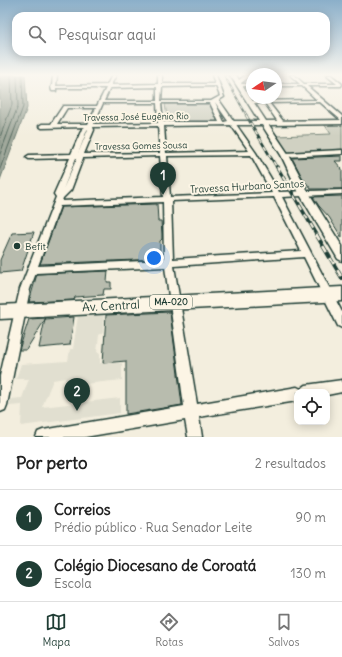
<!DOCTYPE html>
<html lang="pt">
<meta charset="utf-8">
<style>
body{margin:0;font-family:Delius,sans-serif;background:#f6f6f6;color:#222}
.controls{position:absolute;right:12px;bottom:12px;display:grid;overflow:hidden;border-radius:8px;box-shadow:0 2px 10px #0003}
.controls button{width:36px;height:36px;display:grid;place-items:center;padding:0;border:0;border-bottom:1px solid #e0e0e0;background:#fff;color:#222;font:20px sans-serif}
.compass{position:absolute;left:246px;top:68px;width:36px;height:36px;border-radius:50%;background:#fff;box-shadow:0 2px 10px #0003;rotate:257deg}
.you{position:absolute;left:154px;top:258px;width:14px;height:14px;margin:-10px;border:3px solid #fff;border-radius:50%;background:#1a73e8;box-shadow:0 0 0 6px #1a73e833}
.badge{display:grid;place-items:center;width:26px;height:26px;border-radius:50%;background:#1f3d34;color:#fff;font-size:13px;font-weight:700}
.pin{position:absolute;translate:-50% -33px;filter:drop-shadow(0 1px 2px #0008)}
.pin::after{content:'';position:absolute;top:21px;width:14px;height:12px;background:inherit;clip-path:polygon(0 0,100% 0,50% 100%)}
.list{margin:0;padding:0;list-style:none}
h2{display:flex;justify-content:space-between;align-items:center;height:52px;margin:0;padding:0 16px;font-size:17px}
h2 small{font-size:13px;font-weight:400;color:#767676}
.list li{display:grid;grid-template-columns:26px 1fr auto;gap:12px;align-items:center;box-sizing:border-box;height:56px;padding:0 16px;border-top:1px solid #e0e0e0}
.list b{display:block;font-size:15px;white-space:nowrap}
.list p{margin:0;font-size:13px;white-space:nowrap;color:#767676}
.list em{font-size:13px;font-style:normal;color:#767676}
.icon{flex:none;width:22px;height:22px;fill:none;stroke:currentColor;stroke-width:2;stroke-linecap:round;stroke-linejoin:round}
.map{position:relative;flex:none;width:342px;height:437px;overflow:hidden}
.search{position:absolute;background:#fff;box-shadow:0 2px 10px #0003;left:12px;right:12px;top:12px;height:44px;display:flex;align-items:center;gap:10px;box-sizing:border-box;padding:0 14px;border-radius:12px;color:#767676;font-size:15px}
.sheet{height:164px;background:#fff}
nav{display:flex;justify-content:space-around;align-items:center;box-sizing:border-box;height:56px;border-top:1px solid #e0e0e0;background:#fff;font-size:11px;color:#767676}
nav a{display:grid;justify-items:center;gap:2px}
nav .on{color:#1f3d34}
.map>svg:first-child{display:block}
.built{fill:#e1dfd0}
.green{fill:#d0d1c2;stroke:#78877b}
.water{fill:#a0a89b;stroke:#6c7d72}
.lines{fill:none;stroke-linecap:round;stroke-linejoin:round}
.shore{stroke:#53685d;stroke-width:1}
.building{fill:#b8bcae;stroke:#1f3d34}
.street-casing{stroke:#1f3d34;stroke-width:3}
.secondary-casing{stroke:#1f3d34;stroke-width:3}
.primary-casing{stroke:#1f3d34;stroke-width:3}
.street{fill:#fcf5e5;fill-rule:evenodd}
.secondary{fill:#fcf5e5;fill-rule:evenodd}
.primary{fill:#fcf5e5;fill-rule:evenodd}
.rail-far3-casing{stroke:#1f3d34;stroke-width:2}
.rail-far2-casing{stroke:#1f3d34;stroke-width:2.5}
.rail-far1-casing{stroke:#1f3d34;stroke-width:3.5}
.rail-casing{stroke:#1f3d34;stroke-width:4}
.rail-far3{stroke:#fcf5e5;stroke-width:1;stroke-dasharray:3.5;stroke-linecap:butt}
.rail-far2{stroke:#fcf5e5;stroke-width:1.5;stroke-dasharray:4.5;stroke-linecap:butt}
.rail-far1{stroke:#fcf5e5;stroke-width:2;stroke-dasharray:5.5;stroke-linecap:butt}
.rail{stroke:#fcf5e5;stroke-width:2.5;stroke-dasharray:7;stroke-linecap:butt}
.poi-dot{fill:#1f3d34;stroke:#fcf5e5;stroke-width:1.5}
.labels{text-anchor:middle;stroke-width:4;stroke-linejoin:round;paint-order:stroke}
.far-street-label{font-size:9px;fill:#1f3d34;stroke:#fcf5e5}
.shield{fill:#fcf5e5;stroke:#617469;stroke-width:1}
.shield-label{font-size:9px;font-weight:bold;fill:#1f3d34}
.street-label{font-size:10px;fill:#1f3d34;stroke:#fcf5e5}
.poi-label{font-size:10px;fill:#1f3d34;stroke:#fcf5e5;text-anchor:start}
.near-street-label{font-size:12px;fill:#1f3d34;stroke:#fcf5e5}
</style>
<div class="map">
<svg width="342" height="437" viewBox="0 0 342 437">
<rect width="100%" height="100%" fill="#f3eede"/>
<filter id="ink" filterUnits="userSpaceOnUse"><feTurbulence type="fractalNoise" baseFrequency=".025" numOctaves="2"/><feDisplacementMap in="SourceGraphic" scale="8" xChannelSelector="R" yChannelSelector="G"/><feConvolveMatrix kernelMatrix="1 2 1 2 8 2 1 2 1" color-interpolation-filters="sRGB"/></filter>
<g filter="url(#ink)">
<path class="built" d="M104,314l-1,18 -4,3 -2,17 3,1v10h22v17l-57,6v-8l-12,2 -11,27 78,-9v15l-99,13 1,-21 -13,1 2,-7 11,-1 7,-19h-13l5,-15 47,-3 2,-12h3l5,-33z"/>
<path class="green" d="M211,103l7,19 -50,1 -3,-19z
M339,123l3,2v25l-54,4 -11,-18 54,-2 -7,-10z"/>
<path class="water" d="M0,75h25l2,33 -27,72z"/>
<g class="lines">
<path class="shore" d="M0,137l12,-32 -1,-30
M0,154l18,-48 -1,-31
M0,169l23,-62 -1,-32"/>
</g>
<path class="building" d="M342,156v5h-7l7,8v20h-31l-9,-12 -10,-19z
M342,196v42l-13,-21 -10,-11 -6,-9z
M157,204l1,17h3l1,13v5l-2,2v18l-120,5 21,-57z
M34,232l-13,39 -21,2v-13l12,-27z
M108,271l-1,11h4v7h-7l-1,6 -28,2 -1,3 -45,2 8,-28z
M170,312l12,93 -56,9v-53l-23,2 3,-48z
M74,317l-4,28 -31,3 6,-29z
M46,318l-20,32h-7l10,-31z"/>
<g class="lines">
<g class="street-casing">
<path id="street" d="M53,75h4l-1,11 51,-1 5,-10h4l-5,10 47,-1v-9h4v9h53l-3,-9h4l8,22 -5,3 37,53 23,39 63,-2v4l-60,3 60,115v16l-4,-2 -34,-69 -130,9 23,138 100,-17 4,2 5,-4 36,-5v12l-15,3v-3h-30v9l-98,16 3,20h-14l-3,-17 -100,17h-49l2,-5 5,-2 141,-24 -19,-139 -129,6 -6,16 -23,116 -2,5 -5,2v-36l20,-87 36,-92 -2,-3 16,-36 -41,1 -3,-2 3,-2 42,-1 11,-25 3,-2 -43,1 -3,-2 3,-2h9l12,-18h34l9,-18h-50v3h-4l-1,-4 1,-1zM216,86l4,10 -9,5h-50l1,-14zM157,87v14h-53l6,-13zM215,102l13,19 -4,1zM103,103h54l1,20 -64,1zM161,103h49l9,19h-56zM67,108h29l-8,16h-31zM231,125l18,26 -83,2 -2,-27zM158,126l2,27 -76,1 10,-24 -1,-3zM88,129l-10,25 9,-24zM251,155l21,38 -102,4 -3,-41zM160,156l3,41 -101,4 1,-3 8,-8 12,-32zM76,158h1l-14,31zM274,197l27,54 -128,8 -2,-58zM163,202l1,58 -126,6 22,-60z
M290,75h4l10,9h33l-11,-9h5l11,9 -1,2h-34l35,30v5l-22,-19 -51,1 14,18 -3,2 -2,-1 -13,-19h-14l-2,-1 2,-1 66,-1 -15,-14h-26v-2h24z
M239,84h13v2h-14z
M342,150v4l-57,3 -3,-2 3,-2z"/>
</g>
<g class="secondary-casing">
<path id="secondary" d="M230,75h6l3,5 7,-5h6l-11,8 25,38 76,-1v4l-73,1 20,30 20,38 33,53v15l-4,-2 -39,-66 -18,-38 -19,-30h-31l-4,-2 4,-2h28z"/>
</g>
<g class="primary-casing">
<path id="primary" d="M342,287v14l-342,18v-14z"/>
</g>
<use href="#street" class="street"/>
<use href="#secondary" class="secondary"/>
<use href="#primary" class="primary"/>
<g class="rail-far3-casing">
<path id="rail-far3" d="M224,75l23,41"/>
</g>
<g class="rail-far2-casing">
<path id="rail-far2" d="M246,115l31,53"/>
</g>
<g class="rail-far1-casing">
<path id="rail-far1" d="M277,167l40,68"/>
</g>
<g class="rail-casing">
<path id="rail" d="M316,234l26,44"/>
</g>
<use href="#rail-far3" class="rail-far3"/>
<use href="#rail-far2" class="rail-far2"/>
<use href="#rail-far1" class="rail-far1"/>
<use href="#rail" class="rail"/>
</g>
</g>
<linearGradient id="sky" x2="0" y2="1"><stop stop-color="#8bafc9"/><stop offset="0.55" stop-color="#faf7f0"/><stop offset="1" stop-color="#faf7f0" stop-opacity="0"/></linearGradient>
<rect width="342" height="136" fill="url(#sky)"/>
<circle class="poi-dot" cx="17" cy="246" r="4"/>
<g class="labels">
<g class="far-street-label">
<text transform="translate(136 117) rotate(-1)" y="3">Travessa José Eugênio Rio</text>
<text transform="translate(141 146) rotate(-1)" y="3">Travessa Gomes Sousa</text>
</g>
<rect class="shield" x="150" y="295" width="42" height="14" rx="3"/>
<g class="shield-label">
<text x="171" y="305">MA-020</text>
</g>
<g class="street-label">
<text transform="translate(247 186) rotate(-3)" y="4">Travessa Hurbano Santos</text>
</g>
<g class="poi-label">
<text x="25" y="250">Befit</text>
</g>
<g class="near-street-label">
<text transform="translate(111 306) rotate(-3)" y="4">Av. Central</text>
</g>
</g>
</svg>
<div class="controls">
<button><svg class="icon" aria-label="locate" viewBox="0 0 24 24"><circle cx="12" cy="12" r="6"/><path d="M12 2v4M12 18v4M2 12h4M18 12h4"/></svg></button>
</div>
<svg class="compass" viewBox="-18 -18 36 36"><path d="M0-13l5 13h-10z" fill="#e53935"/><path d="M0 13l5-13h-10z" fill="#767676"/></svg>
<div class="you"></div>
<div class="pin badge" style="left:163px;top:195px">1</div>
<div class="pin badge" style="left:77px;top:411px">2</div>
<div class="search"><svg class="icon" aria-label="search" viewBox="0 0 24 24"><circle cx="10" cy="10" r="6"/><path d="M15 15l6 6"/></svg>Pesquisar aqui</div>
</div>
<section class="sheet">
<h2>Por perto<small>2 resultados</small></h2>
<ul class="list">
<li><span class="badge">1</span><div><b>Correios</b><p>Prédio público · Rua Senador Leite</p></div><em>90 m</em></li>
<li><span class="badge">2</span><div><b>Colégio Diocesano de Coroatá</b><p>Escola</p></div><em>130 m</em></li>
</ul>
</section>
<nav>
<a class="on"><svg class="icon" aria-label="map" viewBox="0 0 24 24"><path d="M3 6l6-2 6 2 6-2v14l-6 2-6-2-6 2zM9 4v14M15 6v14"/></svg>Mapa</a>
<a><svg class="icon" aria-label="directions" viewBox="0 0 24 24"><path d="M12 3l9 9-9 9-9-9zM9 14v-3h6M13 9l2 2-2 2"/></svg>Rotas</a>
<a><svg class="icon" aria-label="saved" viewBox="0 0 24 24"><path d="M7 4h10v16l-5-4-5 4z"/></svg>Salvos</a>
</nav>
